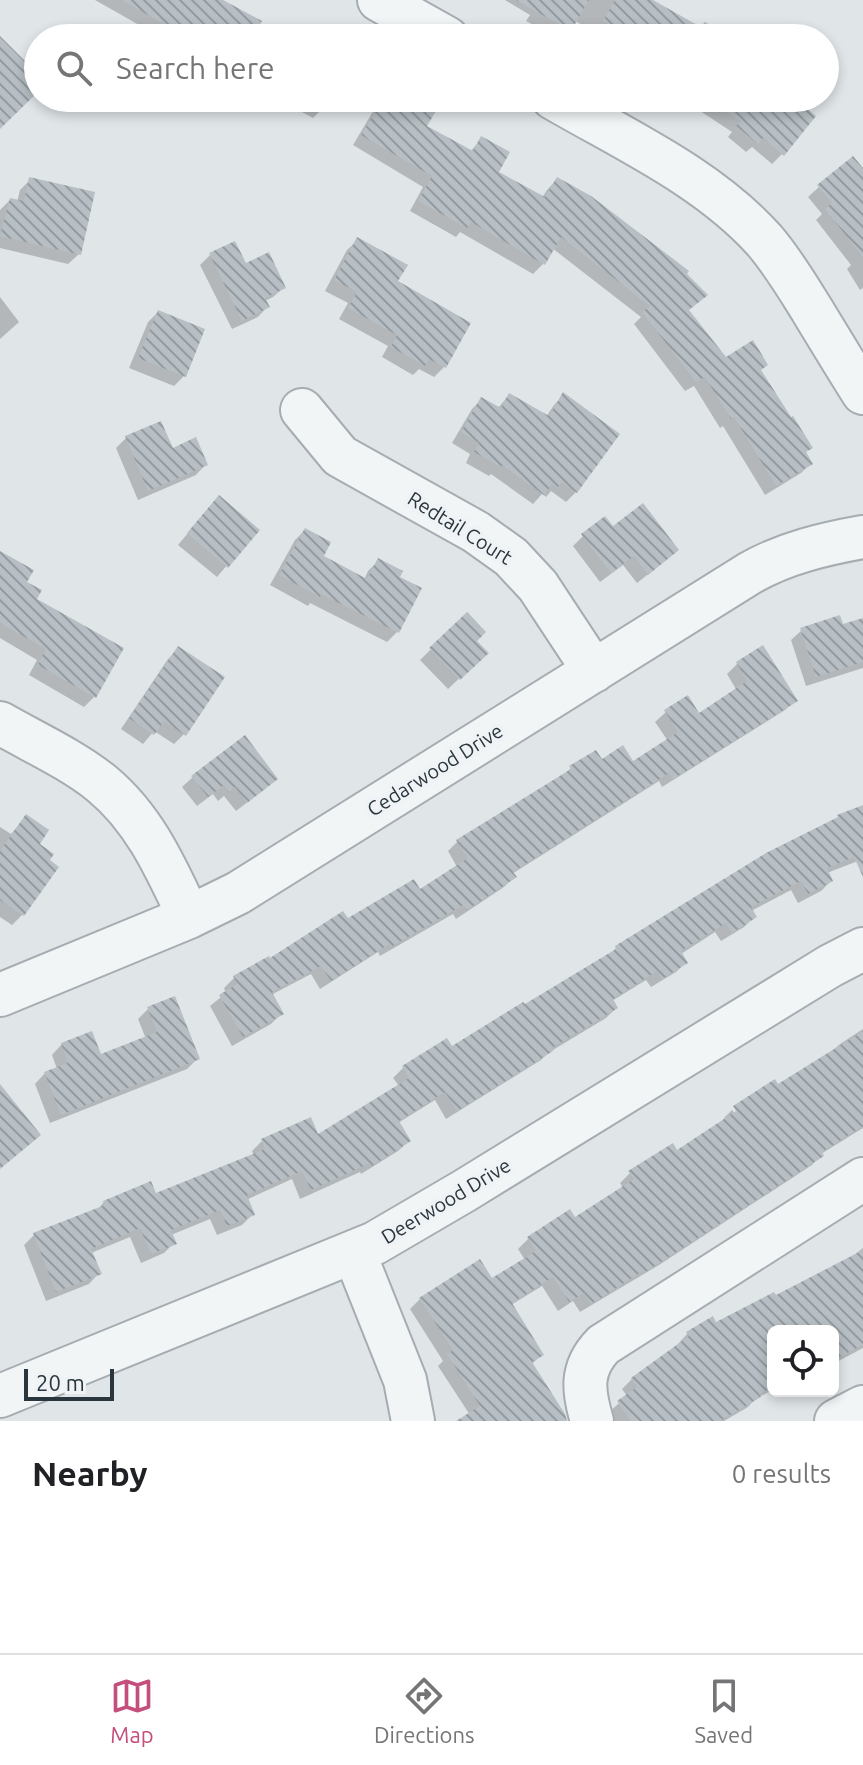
<!DOCTYPE html>
<style>
body{margin:0;font-family:Ubuntu,sans-serif;background:#f2f2f2;color:#202124}
.controls{position:absolute;right:24px;bottom:24px;display:grid;overflow:hidden;border-radius:12px;box-shadow:0 4px 12px #0003}
.controls button{width:72px;height:72px;display:grid;place-items:center;padding:0;border:0;border-bottom:2px solid #e0e0e0;background:#fff;color:#202124;font:40px sans-serif}
.scale{position:absolute;left:24px;bottom:20px;width:90px;box-sizing:border-box;padding-left:8px;border:4px solid #2a363e;border-top:0;font-size:22px;line-height:28px;white-space:nowrap;color:#2a363e;-webkit-text-stroke:6px #eff3f5;paint-order:stroke}
.list{margin:0;padding:0;list-style:none}
h2{display:flex;justify-content:space-between;align-items:center;height:104px;margin:0;padding:0 32px;font-size:34px}
h2 small{font-size:26px;font-weight:400;color:#757577}
.icon{flex:none;width:44px;height:44px;fill:none;stroke:currentColor;stroke-width:2;stroke-linecap:round;stroke-linejoin:round}
.map{position:relative;flex:none;width:863px;height:1421px;overflow:hidden}
.search{position:absolute;background:#fff;box-shadow:0 4px 12px #0003;left:24px;right:24px;top:24px;height:88px;display:flex;align-items:center;gap:20px;box-sizing:border-box;padding:0 28px;border-radius:44px;color:#757577;font-size:30px}
.sheet{height:232px;background:#fff}
nav{display:flex;justify-content:space-around;align-items:center;box-sizing:border-box;height:112px;border-top:2px solid #e0e0e0;background:#fff;font-size:22px;color:#757577}
nav a{display:grid;justify-items:center;gap:4px}
nav .on{color:#c44e7c}
.map>svg:first-child{display:block}
.shadow{fill:#0003}
.building{fill:url(#building-back-hatch)}
.lines{fill:none;stroke-linecap:round;stroke-linejoin:round}
.minor-casing{stroke:#a6adb2;stroke-width:46}
.minor{stroke:#f2f5f6;stroke-width:42}
.labels{text-anchor:middle;stroke-width:8;stroke-linejoin:round;paint-order:stroke}
.street-label{font-size:20px;fill:#2a363e;stroke:#eff3f5}
</style>
<div class="map">
<svg width="863" height="1421" viewBox="0 0 863 1421">
<defs>
<pattern id="building-back-hatch" width="6" height="6" patternUnits="userSpaceOnUse" patternTransform="scale(2)"><rect width="6" height="6" fill="#b7bfc4"/><path d="M-1 5l2 2M0 0l6 6M5-1l2 2" fill="none" stroke="#959ca1"/></pattern>
</defs>
<rect width="100%" height="100%" fill="#e0e5e8"/>
<path class="shadow" d="M95,0h124l36,31 12,7h-105z
M505,0h144l50,28 6,-6 26,16h-125l-31,-17 -5,9 -8,8h-5l-31,-17 4,-6z
M276,98h52l-5,10 -10,10z
M411,98l13,28 46,26 12,-14 14,35 46,25 5,-8 10,-11 130,132 39,49 33,11 52,92 -10,10 -36,22 -42,-69 -3,2 -26,-42 -9,5 -51,-67 7,-7 -89,-69 -9,16 -10,10 -73,-42 -4,5 -46,-26 13,-24 -70,-42 19,-32 10,-10 16,9z
M666,98h125l-9,56 -10,10 -20,-17 -6,5 -18,-15 4,-5 -47,-31 -5,6z
M863,171v117l-3,2 -13,-21 4,-4 -35,-45 6,-6 -14,-17 11,-10z
M30,180l49,74 -11,10 -68,-16v-38l10,-10 7,2 3,-12z
M358,240l38,42 48,85 -10,10 -15,-8 -6,6 -31,-18 6,-11 -49,-27 9,-16 -23,-12 22,-41z
M210,255l35,10 39,22 -11,10 -8,4 3,5 -10,11 -26,12 -32,-64z
M0,297l19,25 -19,17z
M158,312l26,64 -10,10 -45,-18 19,-46z
M509,395l37,22 8,-12 10,-10 12,97 -10,10 -15,-11 -5,6 -4,-3 -9,10 -42,-30 -2,2 -23,-13 4,-9 -18,-11 20,-34 10,-10 16,9z
M160,423l12,27 34,14 -10,11 -58,25 -22,-52 10,-10z
M209,508l48,22 -40,47 -39,-32z
M612,528l54,32 -29,23 -14,-18 -23,17 -27,-36 10,-10z
M305,530l16,27 43,23 4,-9 10,-10 19,17v54l-10,10 -77,-39 -2,3 -38,-21 25,-45z
M0,553l25,29 69,115 -10,10 -55,-32 8,-15 -37,-22z
M466,615l9,26 11,12 -38,36 -28,-29z
M863,620v48l-57,18 -15,-46 11,-10 40,-4z
M763,648l32,52 -10,10 -123,77 -3,-6 -147,93 2,3 -10,10 -48,32 -3,-5 -73,42 -2,-4 -58,37 -9,-15 -40,21 10,19 -10,10 -39,22 -22,-40 16,-13 -2,-5 10,-10 113,-57 72,-29 38,-25 -9,-16 10,-10 103,-64 10,-9 30,-6 31,1 36,-22 -13,-19 11,-10 33,3 38,-24 -10,-17 10,-10z
M178,649l6,85 -10,10 -20,-13 -11,13 -22,-15 47,-70z
M193,777l83,2 -11,10 -29,22 -12,-15 -6,5 -5,-7 -16,12 -15,-19z
M863,807v52l-36,14 4,8 -10,10 -23,12 -7,-13 -40,21 3,6 -10,10 -23,14 -6,-9 -34,22 5,8 -10,10 -25,15 -5,-7 -34,21 4,7 -10,10 -58,35 -7,7 -95,59 -11,-19 -37,23 11,18 -11,10 -37,23 -1,-2 -60,27 -8,-20 -46,21 6,15 -10,10 -25,10 -7,-16 -39,16 3,8 -10,10 -23,10 -11,-26 -39,16 8,20 -10,11 -43,17 -22,-56 10,-10 63,-25 7,-8 51,-6 99,-40 -2,-5 10,-10 48,-21 8,17 81,-51 -6,-8 10,-10 48,-19 158,-93 7,-8z
M26,817l11,27 10,16 10,7 -35,48 -10,10 -12,-8v-90l11,7z
M148,1009l49,50 -10,10 -137,54 -15,-39 10,-11 12,-4 -5,-14 10,-11 38,13 46,-18 -8,-20z
M863,1029v99l-42,26 -9,11 -153,100 -79,47 -7,-11 -15,10 -16,-25 -31,19 31,49 -10,10 23,57h-95l10,-6 -32,-49 5,-5 -33,-52 10,-10 72,-18 33,-21 -7,-11 10,-10 46,-19 49,-32 -3,-5 10,-10 46,-21 49,-32 -1,-2 8,-8 8,11 37,-35 52,-32 11,-10z
M863,1248v100l-30,16v-33h-60v59l-18,9 -7,8 -24,14h-110l-6,-8 19,-17 -5,-7 10,-10 47,-33 -1,-2 10,-11 27,-9 60,-26 74,-39z"/>
<path class="building" d="M122,0h101l39,21 -9,17h-65z
M516,0h73l-18,31z
M615,0h38l67,38h-86l-31,-17z
M0,36l35,35 -9,9 12,12 -38,37z
M408,98h7l21,13 -9,15 46,25 8,-15 29,16 -11,20 46,25 12,-20 34,19 98,75 -2,3 21,21 -19,15 37,47 27,-17 15,25 -7,5 30,47 2,-1 20,32 -7,4 7,12 -37,22 -42,-69 -3,2 -26,-42 -9,5 -54,-70 8,-6 -89,-69 -16,28 -74,-43 -4,6 -49,-27 14,-25 -71,-41 21,-35 18,11z
M705,98h89l22,18 -32,40 -21,-18 -5,6 -22,-18 5,-5z
M853,156l10,12v89l-38,-48 7,-6 -15,-18z
M29,177l66,15 -14,63 -81,-19 10,-38 14,3z
M357,237l51,28 -10,16 73,42 -25,45 -17,-9 -4,7 -34,-19 6,-12 -49,-27 9,-16 -23,-12z
M235,241l11,22 23,-11 17,36 -21,10 5,9 -28,14 -33,-68z
M158,310l47,19 -19,48 -48,-19z
M563,392l57,42 -43,59 -15,-11 -5,6 -5,-4 -8,11 -42,-30 -1,2 -27,-15 5,-9 -18,-11 20,-35 20,11 8,-15 40,23z
M161,421l12,27 23,-11 12,28 -60,26 -23,-55z
M219,495l41,35 -32,38 -41,-35z
M643,503l36,47 -31,25 -14,-19 -23,17 -30,-39 24,-18 8,10z
M305,528l26,14 -7,14 43,23 11,-21 25,13 -3,6 22,11 -23,45 -78,-39 -1,3 -41,-22z
M0,551l34,19 -7,12 15,8 -5,9 87,49 -28,50 -58,-33 8,-16 -46,-26z
M467,612l19,20 -9,9 12,12 -29,27 -31,-32z
M840,615l3,9 20,-6v44l-47,15 -16,-49z
M763,645l35,56 -125,78 -4,-6 -156,99 4,5 -50,33 -4,-5 -72,42 -2,-3 -58,37 -10,-15 -49,26 12,22 -41,23 -24,-42 18,-11 -4,-8 36,-20 1,2 73,-47 5,7 66,-39 6,10 48,-31 -12,-18 115,-71 -2,-3 27,-16 6,9 21,-14 10,16 45,-29 -14,-22 24,-15 11,18 48,-32 -11,-19z
M178,646l47,31 -39,59 -22,-15 -10,14 -25,-17z
M245,735l33,44 -31,24 -12,-16 -6,5 -5,-7 -16,12 -17,-21z
M863,805v72l-9,-20 -27,11 6,13 -25,13 -7,-13 -50,26 6,10 -25,16 -6,-10 -45,28 7,12 -26,16 -5,-8 -44,28 5,9 -66,40 1,3 -96,60 -12,-19 -46,29 12,20 -39,25 -2,-3 -59,27 -9,-19 -55,24 8,20 -28,11 -7,-16 -49,20 6,14 -26,10 -11,-26 -49,21 11,25 -46,18 -23,-59 72,-28 -2,-4 48,-20 5,12 109,-44 -4,-10 50,-22 7,17 91,-56 -7,-12 45,-28 5,8 71,-44 2,2 91,-55 -1,-3 151,-93 72,-36 -1,-2z
M26,814l23,16 -9,14 14,10 -4,6 9,7 -35,49 -24,-16v-49z
M175,996l25,63 -139,56 -17,-43 24,-9 -7,-20 31,-12 9,23 56,-22 -10,-25z
M863,1031v95l-41,26 2,4 -180,117 -1,-2 -52,33 -7,-11 -15,9 -16,-25 -41,26 32,52 -12,7 33,52 2,7h-111l24,-15 -33,-52 6,-4 -34,-52 61,-39 12,19 44,-27 -9,-14 43,-28 5,8 59,-38 -6,-8 45,-28 4,7 59,-39 -3,-5 42,-27 3,5z
M0,1084l41,51 -41,34z
M863,1250v95l-30,15v-29h-60v56l-14,7 2,3 -41,24h-89l-14,-20 20,-14 -6,-9 58,-42 -3,-4 27,-16 3,6 58,-30 2,3z"/>
<g class="lines">
<g class="minor-casing">
<path id="minor" d="M379,0l68,38
M553,98c72,42 154,79 211,142 19,22 33,46 48,70 17,28 34,56 51,83
M302,410l38,46 136,76 35,25 27,29 56,85
M0,723c33,19 71,36 101,60 43,35 65,85 88,134
M0,995l189,-78 49,-24 512,-320c35,-20 74,-29 113,-36
M354,1252l51,128 8,41
M0,1396l375,-153 89,-52 366,-225 33,-17
M592,1421c-9,-30 -12,-52 11,-76l260,-166
M836,1421l27,-14"/>
</g>
<use href="#minor" class="minor"/>
</g>
<g class="labels">
<g class="street-label">
<text transform="translate(460 528) rotate(32)" y="7">Redtail Court</text>
<text transform="translate(435 770) rotate(-32)" y="7">Cedarwood Drive</text>
<text transform="translate(446 1201) rotate(-31)" y="7">Deerwood Drive</text>
</g>
</g>
</svg>
<div class="controls">
<button><svg class="icon" aria-label="locate" viewBox="0 0 24 24"><circle cx="12" cy="12" r="6"/><path d="M12 2v4M12 18v4M2 12h4M18 12h4"/></svg></button>
</div>
<div class="scale">20 m</div>
<div class="search"><svg class="icon" aria-label="search" viewBox="0 0 24 24"><circle cx="10" cy="10" r="6"/><path d="M15 15l6 6"/></svg>Search here</div>
</div>
<section class="sheet">
<h2>Nearby<small>0 results</small></h2>
<ul class="list">
</ul>
</section>
<nav>
<a class="on"><svg class="icon" aria-label="map" viewBox="0 0 24 24"><path d="M3 6l6-2 6 2 6-2v14l-6 2-6-2-6 2zM9 4v14M15 6v14"/></svg>Map</a>
<a><svg class="icon" aria-label="directions" viewBox="0 0 24 24"><path d="M12 3l9 9-9 9-9-9zM9 14v-3h6M13 9l2 2-2 2"/></svg>Directions</a>
<a><svg class="icon" aria-label="saved" viewBox="0 0 24 24"><path d="M7 4h10v16l-5-4-5 4z"/></svg>Saved</a>
</nav>
